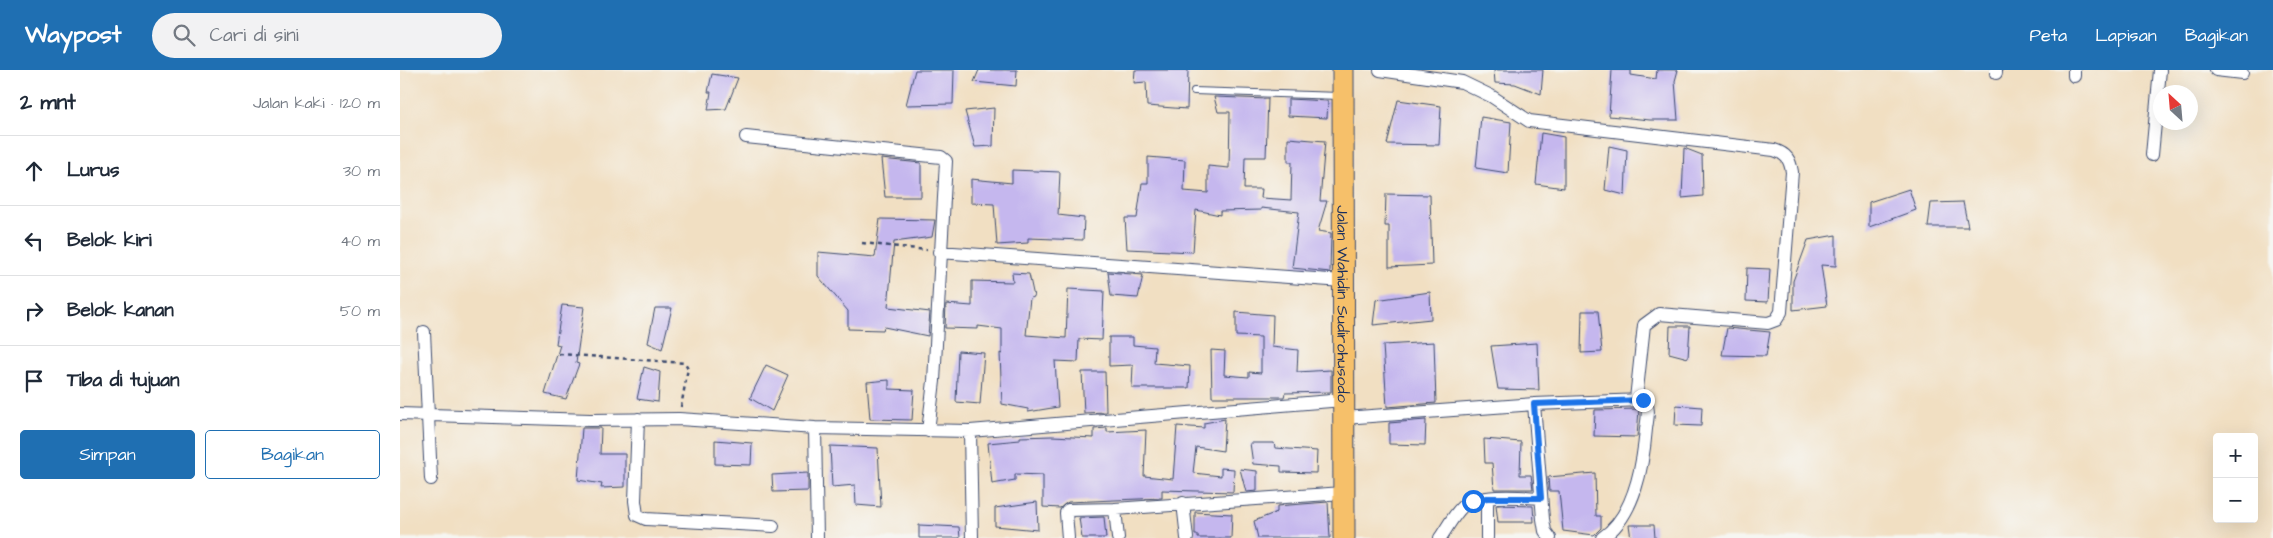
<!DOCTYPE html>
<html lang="id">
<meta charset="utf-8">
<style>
body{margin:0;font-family:"Architects Daughter",sans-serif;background:#f2f2f3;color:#1f2937}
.controls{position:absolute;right:15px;bottom:15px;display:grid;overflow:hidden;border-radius:5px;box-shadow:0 5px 20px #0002}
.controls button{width:45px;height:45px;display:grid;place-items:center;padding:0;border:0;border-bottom:1px solid #e0e1e3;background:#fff;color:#1f2937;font:25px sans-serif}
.compass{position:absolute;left:1753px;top:15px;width:45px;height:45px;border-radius:50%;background:#fff;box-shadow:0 5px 20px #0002;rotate:334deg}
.stop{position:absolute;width:15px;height:15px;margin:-11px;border:4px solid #1a73e8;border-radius:50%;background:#fff}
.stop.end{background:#1a73e8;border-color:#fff;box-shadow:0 1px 5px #0008}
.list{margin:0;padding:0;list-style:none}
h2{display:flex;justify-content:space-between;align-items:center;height:65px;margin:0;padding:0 20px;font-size:21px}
h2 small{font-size:16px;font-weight:400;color:#747a83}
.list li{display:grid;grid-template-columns:32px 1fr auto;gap:15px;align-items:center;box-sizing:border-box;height:70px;padding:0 20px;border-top:1px solid #e0e1e3}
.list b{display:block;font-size:19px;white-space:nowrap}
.list em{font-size:16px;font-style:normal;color:#747a83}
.actions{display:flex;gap:10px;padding:15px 20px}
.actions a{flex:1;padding:11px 0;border:1px solid #1f6fb2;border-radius:5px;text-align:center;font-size:18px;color:#1f6fb2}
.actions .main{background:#1f6fb2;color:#fff}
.icon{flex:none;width:28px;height:28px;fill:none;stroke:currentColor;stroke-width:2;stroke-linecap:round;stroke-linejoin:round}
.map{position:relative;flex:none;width:1873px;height:468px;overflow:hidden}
header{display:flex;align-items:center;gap:30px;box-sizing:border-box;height:70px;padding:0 25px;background:#1f6fb2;color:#fff}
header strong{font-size:24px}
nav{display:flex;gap:28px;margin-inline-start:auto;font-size:18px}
.search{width:350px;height:45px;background:#f2f2f3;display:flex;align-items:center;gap:12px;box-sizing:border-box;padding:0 18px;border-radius:28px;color:#747a83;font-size:19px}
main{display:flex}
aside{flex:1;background:#fff}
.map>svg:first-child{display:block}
.building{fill:#c5b7ee}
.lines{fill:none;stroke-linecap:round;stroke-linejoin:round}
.service-casing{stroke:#3b496d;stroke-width:8}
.minor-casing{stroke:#3b496d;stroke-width:14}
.trunk-casing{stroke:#3b496d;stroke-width:23}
.path{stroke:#3b496d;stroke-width:2.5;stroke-dasharray:4 4;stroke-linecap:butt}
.service{stroke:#fff;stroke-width:6}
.minor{stroke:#fff;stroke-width:12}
.trunk{stroke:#f6c06b;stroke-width:21}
.route{stroke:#1a73e8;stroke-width:6}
.labels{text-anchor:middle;stroke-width:4;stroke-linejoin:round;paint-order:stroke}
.street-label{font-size:16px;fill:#1b2f5e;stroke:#f6f6f2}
</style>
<header>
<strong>Waypost</strong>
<div class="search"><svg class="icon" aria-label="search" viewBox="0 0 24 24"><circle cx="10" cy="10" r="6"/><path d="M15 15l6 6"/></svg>Cari di sini</div>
<nav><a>Peta</a><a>Lapisan</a><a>Bagikan</a></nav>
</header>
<main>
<aside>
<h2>2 mnt<small>Jalan kaki · 120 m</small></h2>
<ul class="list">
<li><svg class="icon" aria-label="ahead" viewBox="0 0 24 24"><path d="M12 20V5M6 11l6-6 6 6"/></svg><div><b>Lurus</b></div><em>30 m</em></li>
<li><svg class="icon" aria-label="left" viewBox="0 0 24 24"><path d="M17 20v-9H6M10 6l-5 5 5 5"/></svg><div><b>Belok kiri</b></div><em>40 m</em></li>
<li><svg class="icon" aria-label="right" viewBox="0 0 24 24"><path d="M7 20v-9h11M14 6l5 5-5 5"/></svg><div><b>Belok kanan</b></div><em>50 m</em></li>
<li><svg class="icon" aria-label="arrive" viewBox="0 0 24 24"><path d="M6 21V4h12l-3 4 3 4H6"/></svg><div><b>Tiba di tujuan</b></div></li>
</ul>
<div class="actions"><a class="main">Simpan</a><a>Bagikan</a></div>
</aside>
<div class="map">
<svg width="1873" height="468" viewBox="0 0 1873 468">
<rect width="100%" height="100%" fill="#f6f6f2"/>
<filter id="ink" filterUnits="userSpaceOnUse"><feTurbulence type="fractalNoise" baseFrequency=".02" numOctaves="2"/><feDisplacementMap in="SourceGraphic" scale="10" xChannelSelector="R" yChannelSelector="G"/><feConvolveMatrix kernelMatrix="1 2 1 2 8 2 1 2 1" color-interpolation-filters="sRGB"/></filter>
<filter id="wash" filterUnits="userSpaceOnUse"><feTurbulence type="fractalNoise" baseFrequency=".0096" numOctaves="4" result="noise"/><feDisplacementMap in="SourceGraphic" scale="20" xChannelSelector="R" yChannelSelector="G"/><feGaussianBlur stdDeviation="1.12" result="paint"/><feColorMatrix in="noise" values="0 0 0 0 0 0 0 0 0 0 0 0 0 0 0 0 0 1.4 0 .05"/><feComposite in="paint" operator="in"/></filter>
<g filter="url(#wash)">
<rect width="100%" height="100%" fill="#f1dfc2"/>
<g id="blocks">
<path class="building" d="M515,0h39l-1,34 -47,1z
M579,0h38l-1,16 -42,-4z
M735,0h53l-1,39 -40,-3 -1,-24 -12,1z
M1094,0h49l-2,24 -26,-10 -20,-1z
M1212,0h19v5l25,4 1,-9h21l-3,11 3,39h-28l-41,-4z
M312,4l26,4 -12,31 -18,1 3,-18h-3z
M814,27l54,2 -2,58h-21l-1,32h18l-1,9 30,2 1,-38h-4v-24l37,3 -5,60h7l-9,30 13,2 -1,39 -38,-4 7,-56 -38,-4v2l-41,1v4l-24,-5 -3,42 -66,-3 -2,-31h12l5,-35h6v-26l37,3 -1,31 24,2v-27l21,2 1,-56h-12z
M888,29l40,2 -1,17 -39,-2z
M998,30l43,6 -2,39 -52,-1z
M594,38l-1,38 -18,1 -10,-36z
M1081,47l30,5 -3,51 -32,-5z
M1141,63l23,4v51l-28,-4z
M1209,76l18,4 -2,45 -20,-5z
M1284,78l18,7 1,41 -21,2z
M481,89l40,4v34h-36z
M612,100l48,2 -2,43 26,3 -1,22 -55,-2v5l-31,2 -3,-41 -23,-1v-24l41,4z
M1509,119l7,21 -47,17v-25z
M986,124l44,1 2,70 -43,2v-41h-4z
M1563,132l5,25h-40l3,-24z
M480,149l55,1 -3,17 -38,5 -6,65 42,5 -2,24 -44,-9 -1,3 -35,-1v-18l-30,-35v-24l57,5z
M1436,165v31l-15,-1 6,41 -34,4v-29l15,-41z
M1347,198l23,1 -2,33 -22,-1z
M708,202l35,3 -5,23 -27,-2z
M612,203l17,1 5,23 -4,1 -4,37 40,3 2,-49 36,2 -2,49 -23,-1 -1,23 -23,-1 3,46 -30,5v-3l-26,-5 -2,-51 2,1v-25l-24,-3v3l-33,-1 1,-24 26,2v-25l41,1z
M1030,222l1,27 -58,6 3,-25z
M162,235l22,2 -8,56 3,1 -13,35 -21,-5 15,-49 -4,-1z
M255,238h17l-10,41 -14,-6z
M1182,241h16l4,41 -21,1z
M836,242l37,3 -1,32 26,3 -1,22 34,-2v22l-46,1 -1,4h-72l-1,-47 14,1 -1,24 25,2v-5l12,1v-36l-25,-1z
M1270,256h20l-2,32 -19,-5z
M1327,258l43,4 -4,24 -44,-1z
M709,267h24v8l22,2 -1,16 36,3 -1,22h-57l1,-23 -24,1z
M1034,272l2,61 -49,4 -4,-62z
M1137,273l2,47 -41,-1 -7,-43z
M558,281l26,2 -4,51 -24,-2z
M366,295l22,10 -16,36 -22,-13z
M244,297l16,5 -2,30 -21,-3z
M682,302h23l1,40 -22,1z
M489,310v9l25,1 -2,30 -42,-1 -3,-37z
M1276,335l26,2 -1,19 -26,-1z
M1239,339l-2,28 -43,-1 1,-26z
M825,349l-2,32 -27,-4 -3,26 28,3v-8l13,1 -1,23 -71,-2v8l-94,4 -8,6 -17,-1v-32l-28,-1v6l-23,4 -4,-41 32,-3v-3l32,-1 42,2v-9l13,-1v4l39,-2 -2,46 29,3 4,-53 27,2v-5z
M1026,350l-1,25 -36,-1v-21z
M182,358h19l-1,26h25v33l-24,1 1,-4 -24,-4z
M1084,369l37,3 -1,33h11l2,14h-39l-2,-26h-7z
M315,370l37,3 -1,22 -36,-1z
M850,373h24l1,5 42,3 -1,22 -35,-1v-6l-28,-2z
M430,376l48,2 3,59 -25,-2 -1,-20 -23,2z
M840,399l17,2v20l-11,1z
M408,403v18l-35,1 -1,-17z
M1195,403l1,43h5v12l-7,7 -31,-4 -4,-40h-10l-1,-14z
M637,432l1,28 -43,-4v-18z
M928,432l2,36h-72l-4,-17 23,-9v-6z
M1096,435l37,1 1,16h-36z
M795,442l37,2 -1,24h-33v-3h-3z
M704,447l2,21h-24l-3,-20z
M519,455l40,2 1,11h-41z
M1229,455h25l1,13h-24z"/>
</g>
</g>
<g filter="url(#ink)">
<use href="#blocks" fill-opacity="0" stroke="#3b496d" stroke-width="1"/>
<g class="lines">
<g class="service-casing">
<path id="service" d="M794,21l146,5"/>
</g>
<g class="minor-casing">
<path id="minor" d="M980,0l82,12 29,14 38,25 245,29c13,4 16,10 18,22l-11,140 -5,8 -8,3 -109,-9 -15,11 -8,74
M1816,0l26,3
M1596,3v-3
M1674,6v-6
M346,67l195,20 5,4 -12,220 -6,50
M1752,85l8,-85
M539,182l404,29
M24,262l7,147
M1134,334l9,115 2,12 5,7
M0,344l190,6 89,-1 136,9 155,3 373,-31
M944,348l190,-14 109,-4c8,6 4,20 3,29 -3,36 -11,87 -44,109
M238,349l-3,82 2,14 9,4 127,7
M415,358l2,110
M570,361l2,107
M783,433l4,35
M715,439l3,29
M668,468l-2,-25 2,-3 47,-1 228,-16
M1040,468c7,-10 14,-24 23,-32 17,-13 58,-9 78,-8
M1087,468v-40"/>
</g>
<g class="trunk-casing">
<g id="trunk">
<path id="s1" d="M943,0l1,468"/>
</g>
</g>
<path class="path" d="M462,173l65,7
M159,284l126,9 3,5 -7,39"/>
<use href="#service" class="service"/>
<use href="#minor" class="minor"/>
<use href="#trunk" class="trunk"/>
</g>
</g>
<g class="lines" filter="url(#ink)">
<path class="route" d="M1073,431l14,-3h54l-7,-94 109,-4"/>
</g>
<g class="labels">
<g class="street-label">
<text dy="6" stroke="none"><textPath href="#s1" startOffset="234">Jalan Wahidin Sudirohusodo</textPath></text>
</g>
</g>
</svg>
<div class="controls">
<button>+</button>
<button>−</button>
</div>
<svg class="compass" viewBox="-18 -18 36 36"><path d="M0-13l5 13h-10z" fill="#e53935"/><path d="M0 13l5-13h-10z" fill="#747a83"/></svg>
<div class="stop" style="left:1073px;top:431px"></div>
<div class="stop end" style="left:1243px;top:330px"></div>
</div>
</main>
